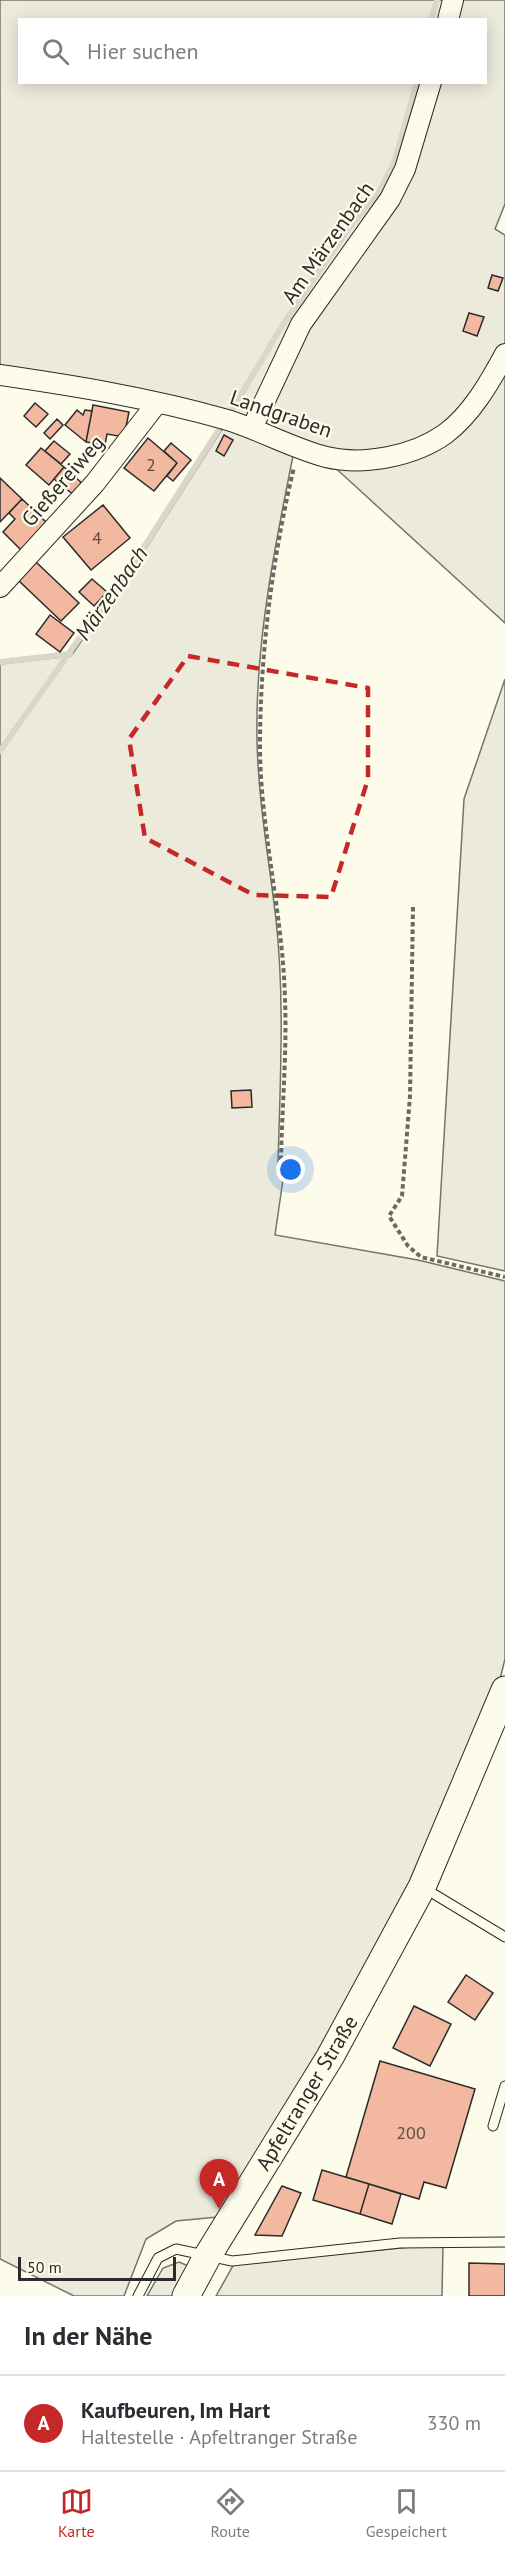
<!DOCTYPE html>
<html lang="de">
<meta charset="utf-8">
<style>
body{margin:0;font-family:"PT Sans",sans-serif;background:#f7f7f7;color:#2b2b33}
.scale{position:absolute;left:18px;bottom:15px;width:158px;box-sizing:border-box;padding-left:6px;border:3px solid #2b2b2b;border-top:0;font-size:16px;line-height:21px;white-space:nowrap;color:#2b2b2b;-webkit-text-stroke:4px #fdfbea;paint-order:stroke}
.you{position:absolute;left:291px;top:1170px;width:21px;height:21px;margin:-15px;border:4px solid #fff;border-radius:50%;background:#1a73e8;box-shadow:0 0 0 9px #1a73e833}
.badge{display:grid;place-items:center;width:39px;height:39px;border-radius:50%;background:#c62828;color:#fff;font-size:20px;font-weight:700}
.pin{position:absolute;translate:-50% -50px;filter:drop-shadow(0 2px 3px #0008)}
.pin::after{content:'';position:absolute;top:32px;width:21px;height:18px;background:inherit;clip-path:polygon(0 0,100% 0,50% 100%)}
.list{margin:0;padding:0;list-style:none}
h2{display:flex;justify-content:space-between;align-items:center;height:78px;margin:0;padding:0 24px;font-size:26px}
h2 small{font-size:20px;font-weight:400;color:#7c7c81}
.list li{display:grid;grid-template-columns:39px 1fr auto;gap:18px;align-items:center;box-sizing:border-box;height:96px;padding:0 24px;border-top:2px solid #e1e1e2}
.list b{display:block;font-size:22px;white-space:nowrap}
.list p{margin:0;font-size:20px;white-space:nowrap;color:#7c7c81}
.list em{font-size:20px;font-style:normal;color:#7c7c81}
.icon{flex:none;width:33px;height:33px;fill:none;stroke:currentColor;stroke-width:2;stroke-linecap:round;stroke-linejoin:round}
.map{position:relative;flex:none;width:505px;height:2296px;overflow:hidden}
.search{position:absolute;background:#fff;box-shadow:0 3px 15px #0003;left:18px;right:18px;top:18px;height:66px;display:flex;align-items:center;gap:15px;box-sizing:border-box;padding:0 21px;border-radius:0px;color:#7c7c81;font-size:22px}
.sheet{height:174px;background:#fff}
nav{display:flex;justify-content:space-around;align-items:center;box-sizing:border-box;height:84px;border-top:2px solid #e1e1e2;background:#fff;font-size:16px;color:#7c7c81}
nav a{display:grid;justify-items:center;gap:3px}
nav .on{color:#c62828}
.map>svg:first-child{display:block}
.green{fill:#ecebdb;stroke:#74746e;stroke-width:1.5}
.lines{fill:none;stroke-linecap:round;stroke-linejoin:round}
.stream{stroke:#d8d7c9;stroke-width:6}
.building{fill:#f2b8a0;stroke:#2b2b2b;stroke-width:1.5}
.lane-casing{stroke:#2b2b2b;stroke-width:11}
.street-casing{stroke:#2b2b2b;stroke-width:22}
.secondary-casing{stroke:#2b2b2b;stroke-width:29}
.path{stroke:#6a6964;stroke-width:4;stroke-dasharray:4.5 3;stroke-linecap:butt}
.lane{stroke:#fdfbea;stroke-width:9}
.street{stroke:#fdfbea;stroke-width:20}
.secondary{stroke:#fdfbea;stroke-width:27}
.marked{fill:none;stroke:#c62828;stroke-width:4.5;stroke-dasharray:12 8;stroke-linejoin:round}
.labels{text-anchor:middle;stroke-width:4.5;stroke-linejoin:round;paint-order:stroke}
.number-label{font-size:18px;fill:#5d4e48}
.street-label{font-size:21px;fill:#2b2b2b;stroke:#fdfbea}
.water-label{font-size:22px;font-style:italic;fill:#2b2b2b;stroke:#fdfbea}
</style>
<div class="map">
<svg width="505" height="2296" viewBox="0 0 505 2296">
<rect width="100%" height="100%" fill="#fdfbea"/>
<path class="green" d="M0,0h448l-5,20h-423v62l407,1 -25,84 -154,254 -248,-51z
M457,0h48v204l-10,25 10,6v112l-14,25 -50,58 -50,21 -61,2 -71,-28 45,-99 88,-126 42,-117 52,-1v-62l-34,-1z
M505,363v260l-175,-160 79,-5z
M226,423l68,28c-19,94 -39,192 -37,288 1,61 12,120 19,181 9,81 4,163 2,245l7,1 -10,69 143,25 87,21v378l-7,28 -88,199 -88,168 -104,163 -42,4 -30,18 -22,57h-50l-74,-37v-1595l71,-8 77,-111z
M505,679v592l-68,-15 27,-457z
M443,2244l-1,52h-226l18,-32z
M179,2262l12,5 -16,29h-28l16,-28z"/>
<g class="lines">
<path class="stream" d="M431,20l6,-20
M232,410l50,-84 67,-98 28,-32 17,-33 23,-81
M0,662l70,-8
M0,751l146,-207 72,-113"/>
</g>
<path class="building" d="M492,275l11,3 -5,13 -10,-3z
M469,313l15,4 -7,19 -14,-5z
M35,403l13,11 -12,13 -12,-11z
M93,405l36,7 -5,25 -17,-3 -2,11 -19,-3z
M77,410l6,5 2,-5 7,1 -6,31 -21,-17z
M57,419l6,6 -13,14 -6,-6z
M224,435l9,5 -9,16 -8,-5z
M148,438l29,25 -23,28 -30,-23z
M54,441l16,13 -9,10 -16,-13z
M171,443l20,17 -18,21 -6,-5 10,-13 -13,-12z
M41,448l23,19 -15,18 -23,-20z
M64,467l20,18 -9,11 -21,-17z
M0,478l22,21 -22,23z
M22,499l25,24 -26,27 -18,-18 12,-13 -6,-6z
M103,505l27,33 -39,32 -28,-33z
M36,562l43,41 -18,18 -43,-41z
M92,579l15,13 -13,14 -15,-14z
M50,615l24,18 -14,19 -24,-18z
M251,1090l1,17 -20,1 -1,-17z
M466,1975l27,18 -18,27 -27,-18z
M414,2006l37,18 -21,42 -37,-18z
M380,2061l95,28 -29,99 -22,-6 -5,17 -73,-22z
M322,2170l47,14 -9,30 -47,-14z
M369,2184l32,10 -9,30 -32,-10z
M282,2186l19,7 -19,43 -27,-1z
M469,2263l36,1v32h-36z"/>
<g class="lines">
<g class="lane-casing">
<path id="lane" d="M424,1888l81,49
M493,2126l12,-40
M138,2296l20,-38 18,-9 56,12 168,-18 105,-1"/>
</g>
<g class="street-casing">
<path id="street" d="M448,20l5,-20
M0,375c75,11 150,23 224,44 35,10 67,29 102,38 38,9 88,-1 119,-23 26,-19 45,-52 60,-80
M252,428l49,-104 89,-125 15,-30 26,-87
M0,587l95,-104 62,-80"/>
</g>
<g class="secondary-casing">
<path id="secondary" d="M186,2296l21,-39 123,-200 92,-170 83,-197"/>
</g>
<path class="path" d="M413,907l-3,189 -8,100 -13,20 19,30 13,11 84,20
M281,1160c1,-53 6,-107 4,-160 -2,-88 -26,-174 -25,-262 1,-92 13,-182 34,-271"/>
<use href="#lane" class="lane"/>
<use href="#street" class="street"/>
<use href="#secondary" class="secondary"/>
</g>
<path class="marked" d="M188,656l180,32v91l-37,118 -77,-2 -109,-57 -16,-99z"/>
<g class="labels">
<g class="number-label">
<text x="151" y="471">2</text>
<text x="97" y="544">4</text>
<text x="411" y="2139">200</text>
</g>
<g class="street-label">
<text transform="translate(328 243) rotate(-55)" y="7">Am Märzenbach</text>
<text transform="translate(281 414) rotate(19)" y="7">Landgraben</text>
<text transform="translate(63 481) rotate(-49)" y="7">Gießereiweg</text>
<text transform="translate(307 2093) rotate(-59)" y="7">Apfeltranger Straße</text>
</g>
<g class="water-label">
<text transform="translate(111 593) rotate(-55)" y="8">Märzenbach</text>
</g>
</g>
</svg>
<div class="scale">50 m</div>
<div class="you"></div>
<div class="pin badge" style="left:219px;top:2209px">A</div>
<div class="search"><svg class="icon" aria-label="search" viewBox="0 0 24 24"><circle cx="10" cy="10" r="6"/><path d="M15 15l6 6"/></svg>Hier suchen</div>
</div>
<section class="sheet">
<h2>In der Nähe<small></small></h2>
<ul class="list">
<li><span class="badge">A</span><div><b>Kaufbeuren, Im Hart</b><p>Haltestelle · Apfeltranger Straße</p></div><em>330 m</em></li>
</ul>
</section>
<nav>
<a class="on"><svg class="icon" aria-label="map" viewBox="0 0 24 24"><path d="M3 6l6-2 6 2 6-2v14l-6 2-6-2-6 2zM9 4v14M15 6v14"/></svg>Karte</a>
<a><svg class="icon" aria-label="directions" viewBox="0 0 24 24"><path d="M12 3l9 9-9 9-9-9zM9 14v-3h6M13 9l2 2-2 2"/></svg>Route</a>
<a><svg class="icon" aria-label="saved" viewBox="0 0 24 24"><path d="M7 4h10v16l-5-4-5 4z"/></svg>Gespeichert</a>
</nav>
